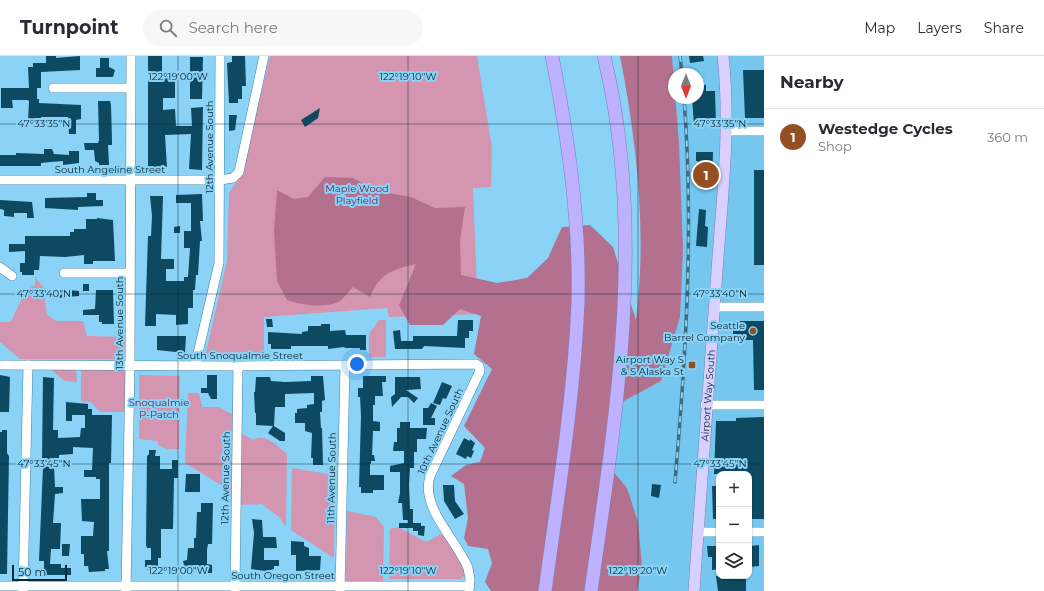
<!DOCTYPE html>
<meta charset="utf-8">
<style>
body{margin:0;font-family:Montserrat,sans-serif;background:#f7f7f7;color:#2b2b33}
.controls{position:absolute;right:12px;bottom:12px;display:grid;overflow:hidden;border-radius:8px;box-shadow:0 1px 3px #0004}
.controls button{width:36px;height:36px;display:grid;place-items:center;padding:0;border:0;border-bottom:1px solid #e1e1e2;background:#fff;color:#2b2b33;font:20px sans-serif}
.compass{position:absolute;left:668px;top:12px;width:36px;height:36px;border-radius:50%;background:#fff;box-shadow:0 1px 3px #0004;rotate:180deg}
.scale{position:absolute;left:12px;bottom:10px;width:55px;box-sizing:border-box;padding-left:4px;border:2px solid #0a2936;border-top:0;font-size:11px;line-height:14px;white-space:nowrap;color:#0a2936;-webkit-text-stroke:3px #8ad2f6;paint-order:stroke}
.you{position:absolute;left:357px;top:308px;width:14px;height:14px;margin:-10px;border:3px solid #fff;border-radius:50%;background:#1a73e8;box-shadow:0 0 0 6px #1a73e833}
.badge{display:grid;place-items:center;width:26px;height:26px;border-radius:50%;background:#945023;color:#fff;font-size:13px;font-weight:700}
.pin{position:absolute;translate:-50% -50%;border:2px solid #fff;box-shadow:0 1px 4px #0006}
.list{margin:0;padding:0;list-style:none}
h2{display:flex;justify-content:space-between;align-items:center;height:52px;margin:0;padding:0 16px;font-size:17px}
h2 small{font-size:13px;font-weight:400;color:#7c7c81}
.list li{display:grid;grid-template-columns:26px 1fr auto;gap:12px;align-items:center;box-sizing:border-box;height:56px;padding:0 16px;border-top:1px solid #e1e1e2}
.list b{display:block;font-size:15px;white-space:nowrap}
.list p{margin:0;font-size:13px;white-space:nowrap;color:#7c7c81}
.list em{font-size:13px;font-style:normal;color:#7c7c81}
.icon{flex:none;width:22px;height:22px;fill:none;stroke:currentColor;stroke-width:2;stroke-linecap:round;stroke-linejoin:round}
.map{position:relative;flex:none;width:764px;height:535px;overflow:hidden}
header{display:flex;align-items:center;gap:24px;box-sizing:border-box;height:56px;padding:0 20px;background:#fff;border-bottom:1px solid #e1e1e2}
header strong{font-size:19px}
nav{display:flex;gap:22px;margin-inline-start:auto;font-size:14px}
.search{width:280px;height:36px;background:#f7f7f7;display:flex;align-items:center;gap:10px;box-sizing:border-box;padding:0 14px;border-radius:22px;color:#7c7c81;font-size:15px}
main{display:flex}
aside{flex:1;background:#fff}
.map>svg:first-child{display:block}
.built{fill:#76c7ef;fill-rule:evenodd}
.green{fill:#d395b0}
.forest{fill:#b3718f}
.building{fill:#0e4962}
.lines{fill:none;stroke-linecap:round;stroke-linejoin:round}
.minor-casing{stroke:#3e86a7;stroke-width:10}
.major-casing{stroke:#7f81b9;stroke-width:12}
.highway-casing{stroke:#7f81b9;stroke-width:14}
.minor{stroke:#fff;stroke-width:9}
.major{stroke:#d8d0ff;stroke-width:11}
.highway{stroke:#beb1ff;stroke-width:13}
.rail-casing{stroke:#3e6d83;stroke-width:3.5}
.rail{stroke:#8ad2f6;stroke-width:2;stroke-dasharray:6;stroke-linecap:butt}
.ticks{fill:none;stroke:#0a2936;stroke-width:1;stroke-opacity:0.45}
.poi-dot{fill:#945023;stroke:#8ad2f6;stroke-width:1.5}
.labels{text-anchor:middle;stroke-width:4;stroke-linejoin:round;paint-order:stroke}
.street-label{font-size:10px;fill:#0a2936;stroke:#8ad2f6}
.park-label{font-size:10px;fill:#70214c;stroke:#8ad2f6}
.poi-label{font-size:10px;fill:#0a2936;stroke:#8ad2f6;text-anchor:end}
.ticks-label{font-size:10px;text-anchor:middle;fill:#0a2936;stroke:#8ad2f6;stroke-width:4;stroke-linejoin:round;paint-order:stroke}
</style>
<header>
<strong>Turnpoint</strong>
<div class="search"><svg class="icon" aria-label="search" viewBox="0 0 24 24"><circle cx="10" cy="10" r="6"/><path d="M15 15l6 6"/></svg>Search here</div>
<nav><a>Map</a><a>Layers</a><a>Share</a></nav>
</header>
<main>
<div class="map">
<svg width="764" height="535" viewBox="0 0 764 535">
<rect width="100%" height="100%" fill="#8ad2f6"/>
<path class="built" d="M672,0h92v535h-127l5,-25 -36,-103 7,-56 48,-26 18,-239 -4,-44h23v-24h-24v6zM719,418h30v102h-30z"/>
<path class="green" d="M270,0h207l15,92 -1,39 -18,1 5,126 -89,3 -2,-9 -123,9v41l-59,-1 22,-96 2,-68 13,-20z
M35,221l8,10 4,28 9,6h27l4,15 38,1v22h-105l-20,-17v-20h11l14,-31 10,-6z
M379,264h7v37h-17v-23z
M50,313h26l1,13 -12,-1z
M81,313l46,1v42h-27l-9,-10 -10,-1z
M139,319l41,1 -1,73h-12l-9,-4v-4l-19,-2z
M188,337h11l3,14h16l15,8 -2,76 -46,-28z
M242,378l12,6c11,-8 25,8 33,14l-1,73 -6,-9 -18,-14 -21,1z
M292,412l43,7 -1,83 -43,-28z
M347,455l29,6 8,10 -1,54h-37z
M398,471l28,15 17,-9 19,32 3,9 -4,5h-72l1,-50z"/>
<path class="forest" d="M620,0h52l7,86 4,107 -3,68 -19,64 -48,26 -7,56 21,25 11,34 4,44 -5,25h-146l-6,-9 7,-19 -4,-14 -20,-3 -4,-8 4,-20 -4,-34 -13,-8 15,-11 14,-3 5,-14 -21,-22 28,-57 -18,-15 7,-38 -21,-7 -17,16h-33l-11,-20 17,-41c-23,5 -37,10 -46,33l-17,-10c-4,4 -9,11 -13,14 -14,8 -39,4 -53,-1l-10,-19 -3,-50 3,-41 17,9 14,-2 17,-20 28,1 24,13 34,6 24,11 30,-1 -5,33 1,35 36,8 30,-5 21,-20 14,-31 28,-2 23,22 23,73c11,-87 1,-177 -16,-264z"/>
<path class="building" d="M46,0h10v2l24,-2v14l-39,2v16h-4v11h2v4l42,2v14l-5,1v14h-7l-1,-17h-27v4h-13l1,-20 -2,-1h-15l1,8h-12v-20h28l-1,-21h5v-4h13z
M148,0h14v20h13v22h-12v12l12,-1 1,17h16l-1,-18 12,-1 -1,63 -13,-1 2,-35 -26,1 2,32 -19,2z
M232,0h13l1,30h-4v13h-4v4h-9l-2,-40 5,-1z
M689,0h14l1,5 -14,2z
M190,1h13l-1,42h-12z
M100,2h9v9l6,3 -2,7h-17v-9h4z
M743,14h21v48h-19z
M698,29h8v6h9l1,34h-22l-2,-27h6z
M98,45h12l1,4 1,36v4h-4l1,20h-10v-2l-4,-2 -1,-11h-9l-1,-7h14l1,-3z
M320,52l-2,10 -13,9 -4,-7z
M229,59h8l-2,15 -6,1z
M44,93h8l2,5 15,1v-4h10v12l-16,2v-4l-12,1 -10,1v3h-41v-11h16v-2l28,1z
M696,96h17l-1,35 -14,-1 1,-10h-2l1,-15h-2z
M754,114h10v95h-10z
M87,137h9v7h7v6l-25,1v3l-33,-2v-10l42,-1z
M202,138l1,27h-3l2,20h-2l-2,34h-2l-1,15h-2v18h-5v16l-12,1v-10l-20,-1v12h-11l3,-90h3l1,-20 -2,-20h13l-2,63h13v10h-8v12h18v-4h4l2,-29h-6v-17h7v-28h-15v-8z
M0,144l32,2 2,16h-7v-5h-13v4l-10,-1v-6l-4,-1z
M699,153l7,1 -1,16 3,1 -1,20 -11,-1z
M97,162l16,2 2,41h-22v3h-9v-9l-19,2 -25,-1 -1,14h-5v5h-12v-3h-2v-9h5v-12l-16,1v-8h16v-8h45v-4h4v-3h12v-10h11z
M180,170v7h-6v-6z
M83,228h6v7h-6z
M57,233l22,2v5l-24,2 -1,-7z
M96,234h17l1,34h-12v-2h-3v-7h-16v-5l12,-1z
M266,263h6l1,8h-6z
M458,264h15v11h-4v7h-4v10l-41,-2 -2,3h-27l-2,-18 7,-1 1,11h12v-5h44z
M733,265h31v69h-10l-1,-50h-20z
M321,268h9v7l15,-1 1,5h20v15h-6v-2h-15l-1,-1 -16,2v-3h-37v3h-20v-5h-3v-12l34,2v-2l6,-1v-5h13z
M157,280h29l-1,17 -28,-3z
M0,319l10,2 -1,35h-9z
M207,319h10v24h-6l-3,-6h-7v-5h6z
M311,320h12l2,24 -3,1v11h-2l1,16h1l1,37h-10v-7h-2l1,-25 -7,-2v-8h-10v-10h2v-4l10,-1v-3l7,-1v-11l-29,1v13h-10l-1,19 11,7v8h-5l-12,-8 5,-7 -17,-1v-12h-1l-1,-21h1l1,-15h14l1,4 14,1 26,-1z
M363,320h23v6h-4l1,14h-8v9h-2v16l7,1v9h-7l-1,24h2l1,6h-4v3h-1v11h14v15h-11v3h-12v-6h-2l2,-71 -1,-19h-2v-9h5z
M43,321l11,1 -1,52h5v8l22,-1 1,-9h4v-13h-13v6h-6v-19l22,2v5h4v6h20l-1,48h-2v88h-2l2,18h-4v2l-16,1 -1,-6h-4v-12h-3v-18h12l1,-14 -12,-1 -1,-22h19v-20h-4v-2h-12v-7h8l1,-22 -20,-1v7l-14,1v11h-5l1,21h8v6l-8,1 -2,29h8l-1,26h-9l-1,15h11v4h10v7h-23l-4,-1v-13h-5l4,-94 -5,-2v-7h4z
M395,321h25l1,12 -15,1 12,8 -4,5 -6,-6h-7l-9,10 -1,-10 4,-3z
M442,326l10,4 -6,13 -3,-1 -3,7 -7,-2z
M431,347l6,3 -6,12h4v7h-12v-17h5z
M764,361v102h-15v-45h-35l2,-53h20v-3z
M400,366h10v6h17l-1,11h-9v13h-3v16h-4l-1,17 1,24h3v14h8v3h4l-1,10 -6,-1v-4h-5v-3h-14v-5h9v-3h-5l-1,-17h-4l2,-10v-21h-10v-6l14,-3v-12h-11l1,-9h3v-14h3z
M2,374h5v23l2,3 -2,118h-7v-142h2z
M464,382l6,3v-2l5,4 -3,7 2,1 -3,7 -4,-2 -1,3 -10,-5z
M149,394h7l-1,6h5v13h12v-9h6v18h-4l-1,51h-12v29h-3v13l-11,-1v-3h-2v-7h6v-12h-4l-1,-3 1,-89 2,-2z
M186,418h14v18h-15z
M652,428l9,1 -2,13 -8,-2z
M443,429h11l1,16 9,13 -9,5 -11,-18z
M712,430h7v33h-6z
M201,447h12l-1,41h-4l-1,6v14l5,1v8h-14v-4l-13,1 -2,-9 4,-1 1,-12h6v-10h2l1,-26h4z
M252,463l10,1 1,17h13l1,11h-13v12h15v6h-5v3l-8,2 -15,-2 3,-36z
M291,485l13,1v4l5,2v8h12l-1,14 -24,1v-16h-5z
M62,488h8l-1,12h-7z
M759,489v21l-10,1v-21z
M707,490h12v23l-7,1v-13h-4z
M716,520h30v15h-28z"/>
<g class="lines">
<g class="minor-casing">
<path id="minor" d="M53,32h78
M726,75h38
M0,124h220l13,-2 6,-6 25,-116
M0,211l12,9
M64,217h66
M714,251h50
M0,309l238,1 238,-2 3,2 1,5 -50,105c-10,32 27,64 38,92l2,11 -1,12
M195,310l24,-103 1,-207
M705,349h59
M698,476h21
M749,476h15
M0,530h470
M23,535l5,-226
M126,535l4,-226 1,-309
M235,535l3,-225
M340,535l5,-226"/>
</g>
<g class="major-casing">
<g id="major">
<path id="s1" d="M694,535c7,-107 15,-214 23,-320 5,-72 14,-144 6,-215"/>
</g>
</g>
<g class="highway-casing">
<path id="highway" d="M545,535c13,-96 29,-192 33,-289 2,-83 -10,-165 -26,-246
M591,535c25,-176 56,-358 13,-535"/>
</g>
<use href="#minor" class="minor"/>
<use href="#major" class="major"/>
<use href="#highway" class="highway"/>
<g class="rail-casing">
<path id="rail" d="M680,0l2,18
M675,426c11,-127 19,-256 9,-384"/>
</g>
<use href="#rail" class="rail"/>
</g>
<path class="ticks" d="M178,0v535M408,0v535M638,0v535M0,68h764M0,238h764M0,408h764"/>
<g class="poi-dot">
<circle cx="753" cy="275" r="4"/>
<rect x="688" y="305" width="8" height="8" rx="2"/>
</g>
<g class="labels">
<g class="street-label">
<text transform="translate(209 91) rotate(-90)" y="4">12th Avenue South</text>
<text x="110" y="117">South Angeline Street</text>
<text transform="translate(119 267) rotate(-90)" y="4">13th Avenue South</text>
<text x="240" y="303">South Snoqualmie Street</text>
<text dy="4" stroke="none"><textPath href="#s1" startOffset="196">Airport Way South</textPath></text>
<text transform="translate(440 375) rotate(-65)" y="4">10th Avenue South</text>
<text transform="translate(225 422) rotate(-89)" y="4">12th Avenue South</text>
<text transform="translate(331 422) rotate(-89)" y="4">11th Avenue South</text>
<text x="283" y="523">South Oregon Street</text>
</g>
<g class="park-label">
<text x="357" y="136">Maple Wood<tspan x="357" dy="12">Playfield</tspan></text>
<text x="159" y="350">Snoqualmie<tspan x="159" dy="12">P-Patch</tspan></text>
</g>
<g class="poi-label">
<text x="745" y="273">Seattle<tspan x="745" dy="12">Barrel Company</tspan></text>
<text x="684" y="307">Airport Way S<tspan x="684" dy="12">&amp; S Alaska St</tspan></text>
</g>
</g>
<g class="ticks-label">
<text x="178" y="24">122°19'00"W</text>
<text x="408" y="24">122°19'10"W</text>
<text x="720" y="71">47°33'35"N</text>
<text x="44" y="71">47°33'35"N</text>
<text x="720" y="241">47°33'40"N</text>
<text x="44" y="241">47°33'40"N</text>
<text x="720" y="411">47°33'45"N</text>
<text x="44" y="411">47°33'45"N</text>
<text x="178" y="518">122°19'00"W</text>
<text x="408" y="518">122°19'10"W</text>
<text x="638" y="518">122°19'20"W</text>
</g>
</svg>
<div class="controls">
<button>+</button>
<button>−</button>
<button><svg class="icon" aria-label="layers" viewBox="0 0 24 24"><path d="M12 4l9 5-9 5-9-5zM3 14l9 5 9-5"/></svg></button>
</div>
<svg class="compass" viewBox="-18 -18 36 36"><path d="M0-13l5 13h-10z" fill="#e53935"/><path d="M0 13l5-13h-10z" fill="#7c7c81"/></svg>
<div class="scale">50 m</div>
<div class="you"></div>
<div class="pin badge" style="left:706px;top:119px">1</div>
</div>
<aside>
<h2>Nearby<small></small></h2>
<ul class="list">
<li><span class="badge">1</span><div><b>Westedge Cycles</b><p>Shop</p></div><em>360 m</em></li>
</ul>
</aside>
</main>
